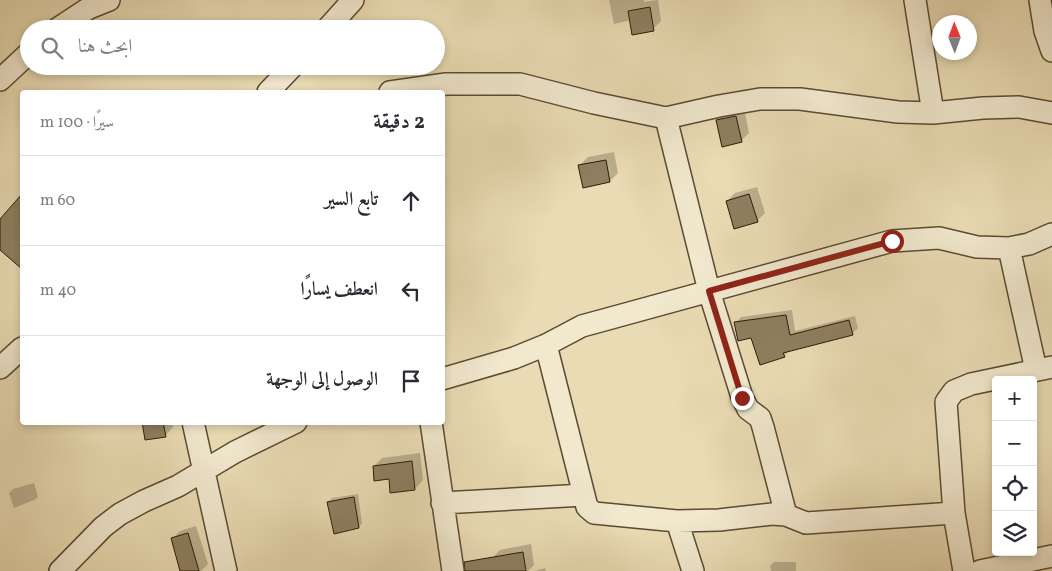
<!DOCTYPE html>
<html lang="ar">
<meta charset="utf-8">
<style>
body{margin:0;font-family:Vollkorn,Amiri,serif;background:#f7f7f7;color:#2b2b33;direction:rtl}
.controls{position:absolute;right:15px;bottom:15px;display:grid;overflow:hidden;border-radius:5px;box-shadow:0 2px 8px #0003}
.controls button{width:45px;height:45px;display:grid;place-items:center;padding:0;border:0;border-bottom:1px solid #e1e1e2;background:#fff;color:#2b2b33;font:25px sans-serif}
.compass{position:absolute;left:932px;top:15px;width:45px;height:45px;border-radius:50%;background:#fff;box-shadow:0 2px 8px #0003;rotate:359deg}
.stop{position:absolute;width:15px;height:15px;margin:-11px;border:4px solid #8f2418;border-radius:50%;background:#fff}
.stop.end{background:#8f2418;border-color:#fff;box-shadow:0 1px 5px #0008}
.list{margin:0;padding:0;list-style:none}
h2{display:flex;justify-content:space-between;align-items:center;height:65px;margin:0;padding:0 20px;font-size:21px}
h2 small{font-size:16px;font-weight:400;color:#7c7c81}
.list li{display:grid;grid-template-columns:32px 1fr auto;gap:15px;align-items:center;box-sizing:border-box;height:90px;padding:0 20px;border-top:1px solid #e1e1e2}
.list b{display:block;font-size:19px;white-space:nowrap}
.list em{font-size:16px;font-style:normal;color:#7c7c81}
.icon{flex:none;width:28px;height:28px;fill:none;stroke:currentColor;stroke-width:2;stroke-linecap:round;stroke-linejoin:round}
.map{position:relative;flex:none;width:1052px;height:571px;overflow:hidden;direction:ltr}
.search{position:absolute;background:#fff;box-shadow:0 2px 8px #0003;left:20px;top:20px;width:425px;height:55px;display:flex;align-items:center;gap:12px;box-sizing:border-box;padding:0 18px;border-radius:28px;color:#7c7c81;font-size:19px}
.panel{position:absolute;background:#fff;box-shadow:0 2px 8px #0003;left:20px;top:90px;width:425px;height:335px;border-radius:5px;direction:rtl}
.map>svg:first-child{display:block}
.shadow{fill:#0003}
.building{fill:#8e7f60;stroke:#2c1b07}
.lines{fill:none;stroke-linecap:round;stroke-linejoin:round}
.minor-casing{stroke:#5b4b32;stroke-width:24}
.minor{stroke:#f1e8ce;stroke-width:21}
.route{stroke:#8f2418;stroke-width:6}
</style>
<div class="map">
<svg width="1052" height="571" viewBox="0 0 1052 571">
<rect width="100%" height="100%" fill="#e9dbb3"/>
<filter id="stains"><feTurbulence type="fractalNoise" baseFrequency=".004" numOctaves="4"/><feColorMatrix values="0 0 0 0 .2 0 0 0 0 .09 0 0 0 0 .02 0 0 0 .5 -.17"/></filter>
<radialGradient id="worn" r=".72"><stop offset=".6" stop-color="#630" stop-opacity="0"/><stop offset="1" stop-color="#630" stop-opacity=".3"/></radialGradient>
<path class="shadow" d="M609,0h35v2l14,-2 3,21 -8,8 -22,-9 -17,4z
M744,108l5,25 -8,8 -24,-21 8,-8z
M614,152l4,21 -8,8 -30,-16 8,-8z
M757,187l8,26 -8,8 -30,-20 8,-8z
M22,197v62l-4,5 -18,-16v-27z
M792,310l3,21 60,-15 3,12 -6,6 -62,16 -6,6 -33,-19 -15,-14 5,-6z
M144,422h28l1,5 -8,9z
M420,453l3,27 -8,9 -25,-11 -16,-12 8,-8z
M34,483l4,14 -4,3 -20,8 -5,-15 4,-4z
M358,494l4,29 -3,4 -31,-25 4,-4z
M196,526l12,38 -7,7h-20l-9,-32 8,-8z
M531,544l3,21 -6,6h-34l-2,-13 8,-8z
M774,562h22v9h-25l-1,-5z
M545,568l1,3h-11z"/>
<path class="building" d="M650,7l4,24 -22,4 -4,-24z
M736,116l6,26 -20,5 -6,-27z
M606,160l4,22 -27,6 -5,-23z
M22,194v75l-22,-19v-31z
M749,194l9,28 -24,7 -8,-28z
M786,315l4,20 59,-15 4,15 -70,18 2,4 -25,8 -9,-27 -13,3 -4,-19z
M142,422h21l3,15 -21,3z
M412,461l3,29 -25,3 -1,-14 -15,2 -1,-15z
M354,497l5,31 -25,6 -7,-32z
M188,533l11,38h-19l-9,-33z
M523,552l3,19h-61l-1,-9z"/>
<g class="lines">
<g class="minor-casing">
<path id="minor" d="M915,0l18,113
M1040,0l5,31 7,20
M57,29l32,-21 20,-8
M327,29l26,-29
M0,80l29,-27
M268,92l25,-26
M390,92l56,-8h74l74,19 72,15 53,-12 41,-7h40l98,13 35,1 50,-5 36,-1 33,6
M666,118l43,173 33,106 6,12 12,9 3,9 23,88
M1009,248l27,122
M546,345l41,162 7,6 83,8 42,-1 53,-6 14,1 20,8 148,-10
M0,368l22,-20
M442,379l72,-21 32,-13 36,-19 310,-85 47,-3 38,9 32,1 20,-4 23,-10
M193,422l33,149
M431,422l22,149
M442,503l142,-8
M677,521l16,50
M60,571l43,-44 17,-13 24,-13 34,-15 57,-34 61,-30
M964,571l-10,-58 -8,-111 8,-11 17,-7 81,-17
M980,571l72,-15"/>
</g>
<use href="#minor" class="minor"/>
</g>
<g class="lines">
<path class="route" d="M742,398l-33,-107 183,-50"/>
</g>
<rect width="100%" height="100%" filter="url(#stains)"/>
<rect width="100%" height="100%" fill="url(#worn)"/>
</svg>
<div class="controls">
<button>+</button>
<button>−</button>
<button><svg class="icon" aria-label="locate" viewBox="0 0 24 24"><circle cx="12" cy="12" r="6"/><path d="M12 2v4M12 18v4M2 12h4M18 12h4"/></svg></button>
<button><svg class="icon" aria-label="layers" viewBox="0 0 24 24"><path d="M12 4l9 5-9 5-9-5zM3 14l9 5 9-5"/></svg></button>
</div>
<svg class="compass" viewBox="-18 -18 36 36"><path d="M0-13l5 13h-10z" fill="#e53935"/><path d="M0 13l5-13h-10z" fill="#7c7c81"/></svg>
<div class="stop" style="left:892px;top:241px"></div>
<div class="stop end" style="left:742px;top:398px"></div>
<div class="search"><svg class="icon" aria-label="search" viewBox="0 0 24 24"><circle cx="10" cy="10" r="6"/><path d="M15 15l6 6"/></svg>ابحث هنا</div>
<section class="panel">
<h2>2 دقيقة<small>سيرًا · 100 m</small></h2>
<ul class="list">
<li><svg class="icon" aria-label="ahead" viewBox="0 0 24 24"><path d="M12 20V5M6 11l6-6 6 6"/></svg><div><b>تابع السير</b></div><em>60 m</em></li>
<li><svg class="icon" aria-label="left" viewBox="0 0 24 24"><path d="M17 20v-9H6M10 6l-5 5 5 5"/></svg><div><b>انعطف يسارًا</b></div><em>40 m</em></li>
<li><svg class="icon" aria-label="arrive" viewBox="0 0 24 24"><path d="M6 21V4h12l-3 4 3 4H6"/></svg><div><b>الوصول إلى الوجهة</b></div></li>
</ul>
</section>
</div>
